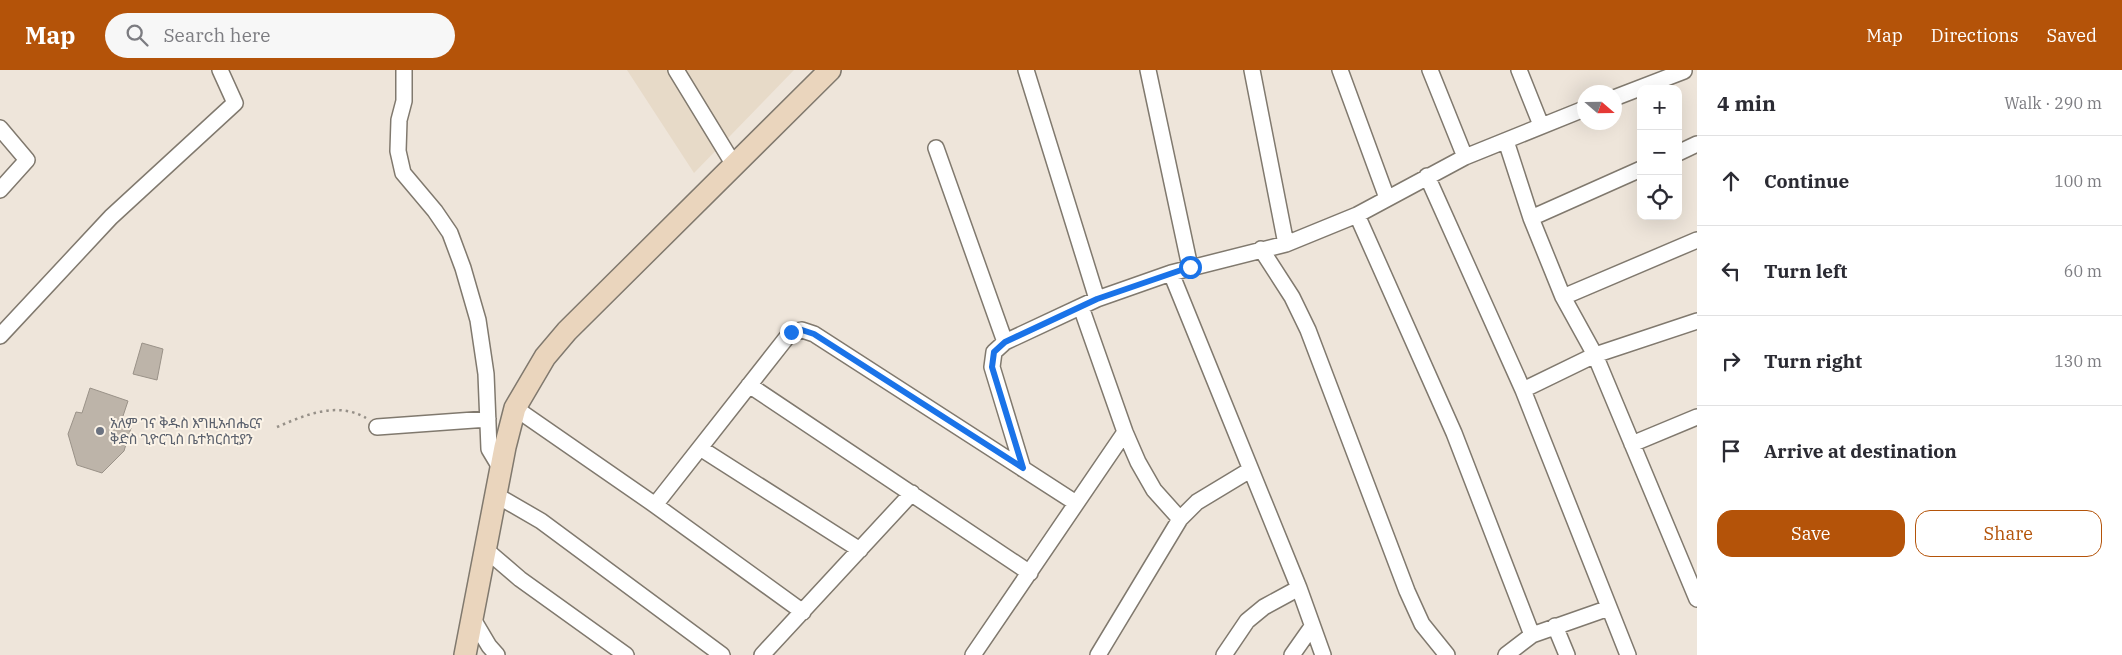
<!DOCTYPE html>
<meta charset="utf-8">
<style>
body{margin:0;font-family:"IBM Plex Serif","Noto Sans Ethiopic",serif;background:#f7f7f7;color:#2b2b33}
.controls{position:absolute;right:15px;top:15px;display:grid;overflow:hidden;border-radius:10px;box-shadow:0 5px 20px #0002}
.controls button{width:45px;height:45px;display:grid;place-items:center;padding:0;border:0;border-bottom:1px solid #e1e1e2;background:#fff;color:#2b2b33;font:25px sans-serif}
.compass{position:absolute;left:1577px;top:15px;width:45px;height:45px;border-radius:50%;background:#fff;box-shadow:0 5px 20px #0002;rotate:110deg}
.stop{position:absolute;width:15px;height:15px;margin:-11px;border:4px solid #1a73e8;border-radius:50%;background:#fff}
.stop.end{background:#1a73e8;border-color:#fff;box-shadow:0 1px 5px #0008}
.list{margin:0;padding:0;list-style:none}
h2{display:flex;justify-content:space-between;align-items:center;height:65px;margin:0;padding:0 20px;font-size:21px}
h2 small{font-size:16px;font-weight:400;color:#7c7c81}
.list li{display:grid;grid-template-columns:32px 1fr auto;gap:15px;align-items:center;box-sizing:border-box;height:90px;padding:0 20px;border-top:1px solid #e1e1e2}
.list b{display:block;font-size:19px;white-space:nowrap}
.list em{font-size:16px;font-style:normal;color:#7c7c81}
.actions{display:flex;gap:10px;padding:15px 20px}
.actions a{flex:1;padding:11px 0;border:1px solid #b45309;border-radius:15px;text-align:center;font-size:18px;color:#b45309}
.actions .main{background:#b45309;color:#fff}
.icon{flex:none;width:28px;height:28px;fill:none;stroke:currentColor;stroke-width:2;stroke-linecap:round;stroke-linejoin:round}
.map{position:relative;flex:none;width:1697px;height:585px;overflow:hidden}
header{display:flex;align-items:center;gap:30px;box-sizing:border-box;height:70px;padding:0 25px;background:#b45309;color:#fff}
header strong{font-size:24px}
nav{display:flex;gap:28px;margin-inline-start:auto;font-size:18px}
.search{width:350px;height:45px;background:#f7f7f7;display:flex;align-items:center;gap:12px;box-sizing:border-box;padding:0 18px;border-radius:28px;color:#7c7c81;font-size:19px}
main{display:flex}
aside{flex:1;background:#fff}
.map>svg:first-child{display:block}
.built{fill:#e7dac8}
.building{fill:#bdb4a9;stroke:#9a9288}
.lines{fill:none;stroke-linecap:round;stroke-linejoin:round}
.street-casing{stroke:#80796e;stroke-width:18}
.secondary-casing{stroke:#80796e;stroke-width:24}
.path{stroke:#969088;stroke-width:2.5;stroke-dasharray:2.5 4;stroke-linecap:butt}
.street{stroke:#fff;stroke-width:15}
.secondary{stroke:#ead5bd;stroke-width:21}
.route{stroke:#1a73e8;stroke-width:6}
.worship-dot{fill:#6b7280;stroke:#fbf3e7;stroke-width:2}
.labels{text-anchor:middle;stroke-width:4;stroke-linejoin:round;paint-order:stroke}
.worship-label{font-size:14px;fill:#5b616d;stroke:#fbf3e7;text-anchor:start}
</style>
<header>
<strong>Map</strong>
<div class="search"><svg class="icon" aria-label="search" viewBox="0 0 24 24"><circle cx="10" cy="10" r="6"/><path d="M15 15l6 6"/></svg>Search here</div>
<nav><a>Map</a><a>Directions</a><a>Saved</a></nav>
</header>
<main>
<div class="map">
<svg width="1697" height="585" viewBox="0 0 1697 585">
<rect width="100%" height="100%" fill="#eee5da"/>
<path class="built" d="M627,0h167l-100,103z"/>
<path class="building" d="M142,273l21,6 -6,31 -24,-6z
M90,318l38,13 -8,24 11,3 -7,23 -22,22 -25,-8 -9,-31 8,-22 6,1z"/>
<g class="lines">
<g class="street-casing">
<path id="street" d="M404,0v31l-5,19 -1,31 5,22 32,38 15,22 13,35 15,52 8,54 3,75 12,20
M676,0l58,95
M1026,0l71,229
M1148,0l42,197
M1252,0l34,174
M1340,0l47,128
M1430,0l35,87
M1519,0l22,55
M1614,28l70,-27
M0,58l27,32 -27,30
M1506,71l25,77 32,79 32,58 102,244
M936,78l69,194
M1678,83l19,-9
M1427,106l96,214 72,-35 102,-34
M1357,145l97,218 78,202
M1531,148l110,-49
M1261,179l31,48 16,33 99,261 15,33 25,31
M1171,203l128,315 24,67
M1563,227l134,-57
M1081,237l44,125 13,30 16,28 26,29
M0,266l111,-119 124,-114 -15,-33
M749,315l281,188
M1523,320l105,265
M515,338l140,97 148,107
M377,357l111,-8
M1632,374l65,-27
M700,378l160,102
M1023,399l-31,-102 2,-15 11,-10 92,-43 74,-26 115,-29 71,-29 108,-58 119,-48
M496,425l45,26 181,134
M655,435l136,-173 11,-2 12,4 262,169
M485,479l35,30 106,76
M473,549l16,27 8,9
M1555,556l12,29
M762,585l150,-162
M973,585l152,-223
M1098,585l82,-136 17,-17 53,-32
M1224,585l23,-34 17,-14 35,-19
M1292,585l19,-27
M1506,585l26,-20 77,-27"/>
</g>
<g class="secondary-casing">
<path id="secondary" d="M465,585l40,-208 10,-39 30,-51 22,-26 263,-261"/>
</g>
<path class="path" d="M277,357c28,-12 60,-26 89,-9"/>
<use href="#street" class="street"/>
<use href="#secondary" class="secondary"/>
</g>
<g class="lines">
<path class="route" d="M791,262l11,-2 12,4 209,134 -31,-101 2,-15 11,-10 92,-43 93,-32"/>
</g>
<circle class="worship-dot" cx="100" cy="361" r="5"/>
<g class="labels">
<g class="worship-label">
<text x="110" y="358">አለም ገና ቅዱስ እግዚአብሔርና<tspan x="110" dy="16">ቅድስ ጊዮርጊስ ቤተክርስቲያን</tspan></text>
</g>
</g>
</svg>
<div class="controls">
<button>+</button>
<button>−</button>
<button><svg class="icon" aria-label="locate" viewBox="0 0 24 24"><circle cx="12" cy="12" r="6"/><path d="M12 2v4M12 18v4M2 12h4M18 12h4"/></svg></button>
</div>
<svg class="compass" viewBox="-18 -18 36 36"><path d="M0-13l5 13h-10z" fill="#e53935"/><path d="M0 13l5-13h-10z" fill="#7c7c81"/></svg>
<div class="stop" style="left:1190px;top:197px"></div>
<div class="stop end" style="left:791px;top:262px"></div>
</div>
<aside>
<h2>4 min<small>Walk · 290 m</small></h2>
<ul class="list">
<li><svg class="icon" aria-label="ahead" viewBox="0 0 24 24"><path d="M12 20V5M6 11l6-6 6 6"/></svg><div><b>Continue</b></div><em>100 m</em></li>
<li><svg class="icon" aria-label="left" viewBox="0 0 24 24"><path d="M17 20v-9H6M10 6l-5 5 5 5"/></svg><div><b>Turn left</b></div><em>60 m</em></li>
<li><svg class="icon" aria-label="right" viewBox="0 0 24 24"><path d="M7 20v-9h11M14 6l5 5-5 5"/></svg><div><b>Turn right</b></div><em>130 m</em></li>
<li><svg class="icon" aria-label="arrive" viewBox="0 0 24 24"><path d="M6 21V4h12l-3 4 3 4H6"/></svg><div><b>Arrive at destination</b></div></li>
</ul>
<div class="actions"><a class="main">Save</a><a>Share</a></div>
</aside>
</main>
